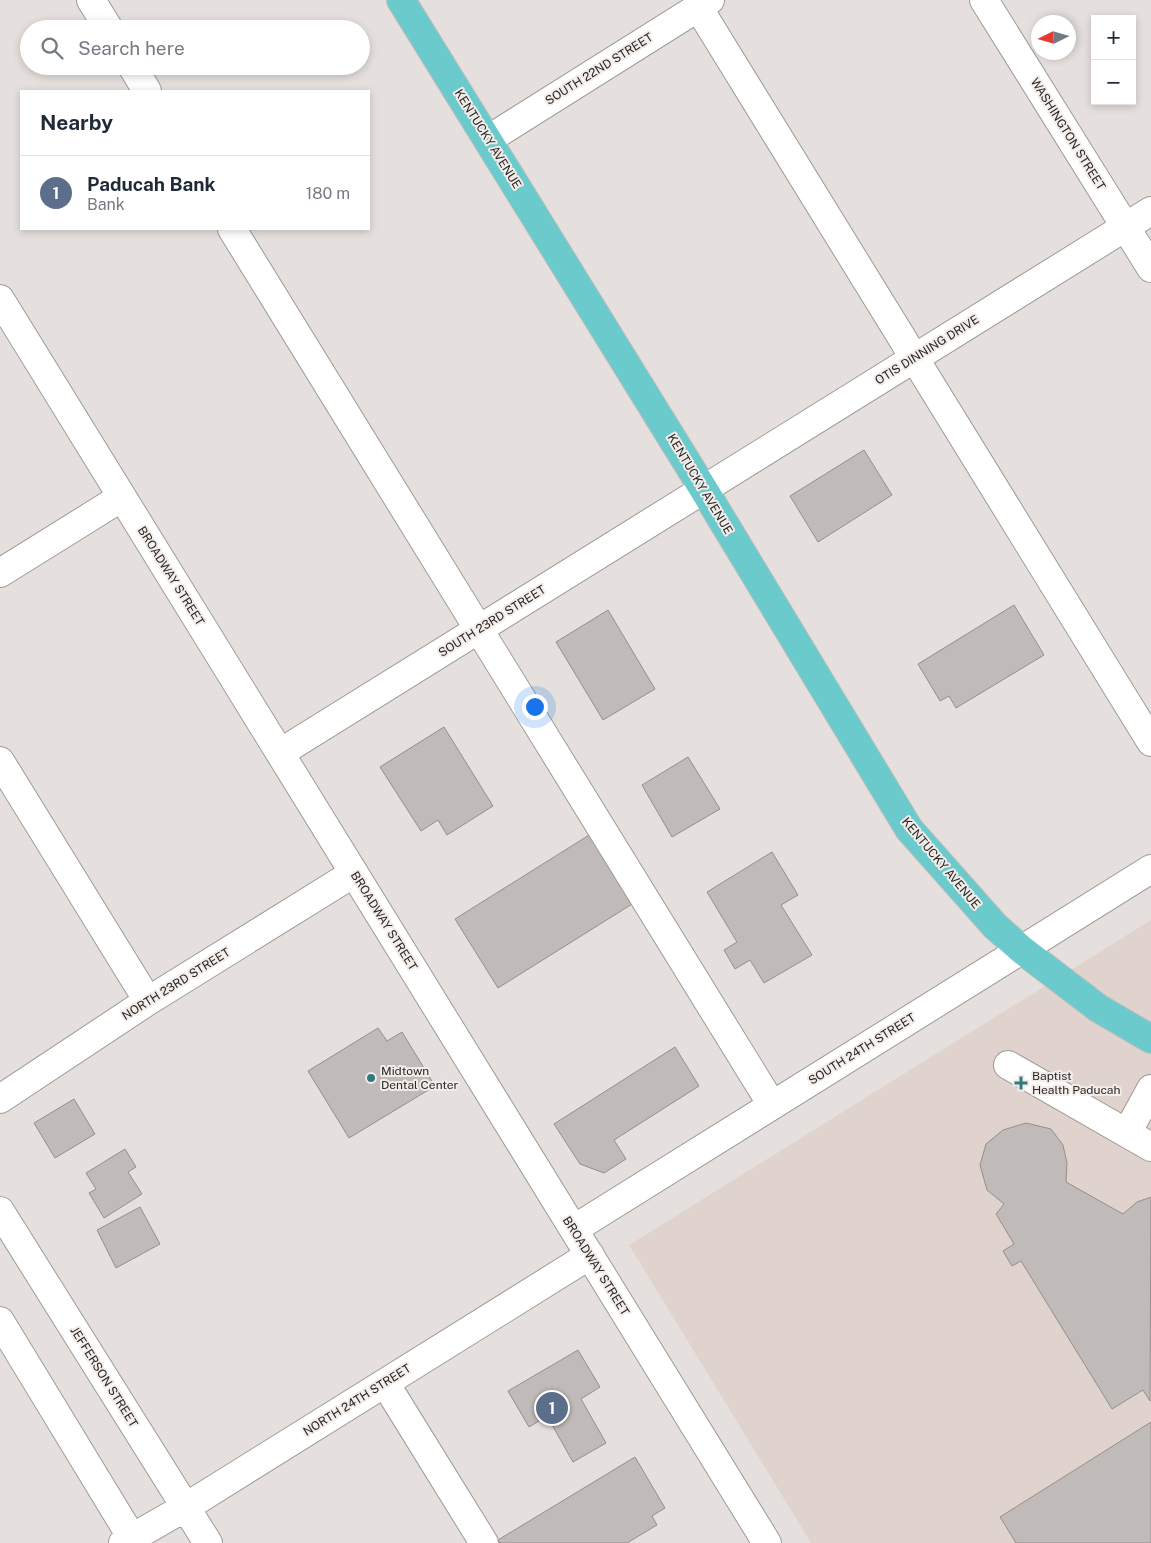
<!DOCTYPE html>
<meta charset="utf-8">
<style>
body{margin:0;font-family:"Public Sans",sans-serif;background:#f6f6f7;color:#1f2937}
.controls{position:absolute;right:15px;top:15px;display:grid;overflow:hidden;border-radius:0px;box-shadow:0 2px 8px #0003}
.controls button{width:45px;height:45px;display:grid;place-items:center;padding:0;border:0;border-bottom:1px solid #e0e1e3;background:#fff;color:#1f2937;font:25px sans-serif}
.compass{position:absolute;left:1031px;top:15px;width:45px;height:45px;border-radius:50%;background:#fff;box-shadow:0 2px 8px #0003;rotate:265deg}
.you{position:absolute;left:534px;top:706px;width:18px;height:18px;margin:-12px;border:4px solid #fff;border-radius:50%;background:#1a73e8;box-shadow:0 0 0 8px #1a73e833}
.badge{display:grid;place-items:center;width:32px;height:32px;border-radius:50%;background:#7c3aed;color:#fff;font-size:16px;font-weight:700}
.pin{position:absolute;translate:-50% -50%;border:2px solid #fff;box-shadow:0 1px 5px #0006}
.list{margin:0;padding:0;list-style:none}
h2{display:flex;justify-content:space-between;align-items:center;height:65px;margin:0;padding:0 20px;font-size:21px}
h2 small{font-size:16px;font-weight:400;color:#747a83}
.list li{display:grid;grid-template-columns:32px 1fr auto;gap:15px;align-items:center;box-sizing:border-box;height:75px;padding:0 20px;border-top:1px solid #e0e1e3}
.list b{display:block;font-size:19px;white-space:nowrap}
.list p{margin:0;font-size:16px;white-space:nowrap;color:#747a83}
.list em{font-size:16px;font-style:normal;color:#747a83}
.icon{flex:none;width:28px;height:28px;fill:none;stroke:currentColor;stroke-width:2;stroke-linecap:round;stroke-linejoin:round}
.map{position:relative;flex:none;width:1151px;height:1543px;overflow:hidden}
.search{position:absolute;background:#fff;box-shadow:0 2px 8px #0003;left:20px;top:20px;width:350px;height:55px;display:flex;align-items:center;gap:12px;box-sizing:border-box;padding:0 18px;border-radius:28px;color:#747a83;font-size:19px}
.panel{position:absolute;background:#fff;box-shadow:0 2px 8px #0003;left:20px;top:90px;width:350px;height:140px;border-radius:0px}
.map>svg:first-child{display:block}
.built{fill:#e0d3cd}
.building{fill:#c0bbb8;stroke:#948f8c}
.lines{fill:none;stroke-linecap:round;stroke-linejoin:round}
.minor-casing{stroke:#9e9a97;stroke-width:30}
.major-casing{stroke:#bfbebe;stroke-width:30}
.minor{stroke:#fff;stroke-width:28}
.major{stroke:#6bcacb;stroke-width:28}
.poi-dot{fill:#327b7c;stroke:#f3edea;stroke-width:2}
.labels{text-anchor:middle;stroke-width:4;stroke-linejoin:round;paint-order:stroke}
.street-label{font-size:12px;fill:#292726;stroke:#f3edea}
.poi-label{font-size:12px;fill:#292726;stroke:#f3edea;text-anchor:start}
</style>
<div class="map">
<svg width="1151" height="1543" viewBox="0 0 1151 1543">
<rect width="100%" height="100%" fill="#e5e0dd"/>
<path class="built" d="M1151,920v623h-340l-182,-298z"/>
<path class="building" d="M864,450l28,45 -74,47 -28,-46z
M1014,605l30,50 -88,53 -7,-12 -9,5 -22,-37z
M608,610l47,79 -52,31 -47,-78z
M444,727l49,79 -46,29 -9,-15 -17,11 -41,-64z
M688,757l32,52 -48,28 -30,-52z
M594,832l43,69 -139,87 -43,-69z
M772,852l26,43 -17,10 31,50 -48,28 -14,-23 -15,9 -11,-19 13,-8 -30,-50z
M378,1028l9,13 15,-9 33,54 -86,52 -41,-67z
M675,1047l24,39 -85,54 12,19 -22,14 -24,-9 -26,-40z
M74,1099l21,35 -40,24 -21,-35z
M1026,1123l25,6 12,16 4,18 -1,19 57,32 14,-12 14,-5 -1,204 -7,-11 -31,19 -91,-148 -9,5 -9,-15 11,-7 -18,-30 8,-10 -17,-14 -7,-25 6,-21 17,-14z
M125,1149l11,18 -8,5 14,22 -38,24 -15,-25 7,-4 -10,-16z
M140,1207l20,37 -44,24 -19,-38z
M578,1350l22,37 -19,12 25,44 -33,19 -26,-46 -18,11 -21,-36z
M1151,1422v121h-135l-16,-26z
M635,1457l30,51 -13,8 5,9 -30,18h-127l-2,-3z"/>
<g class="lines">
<g class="minor-casing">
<path id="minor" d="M91,0l18,29
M984,0l167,268
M698,7l453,735
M132,66l15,25
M489,139l221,-139
M232,229l540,876
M0,299l767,1244
M0,573l122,-76
M280,753l871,-542
M0,761l148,240
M1008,1065l143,82
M0,1099l148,-98 206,-128
M1127,1133l24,-44
M0,1211l208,332
M574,1229l577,-360
M0,1321l135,222
M385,1383l99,160
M123,1543l63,-36 404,-252"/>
</g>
<g class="major-casing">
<path id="major" d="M401,0l303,490 205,339 86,97 27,24 76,58 53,31"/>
</g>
<use href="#minor" class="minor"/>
<use href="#major" class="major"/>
</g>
<g class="poi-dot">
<circle cx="371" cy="1078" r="5"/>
<path d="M1018.5 1075.5h5v5h5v5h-5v5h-5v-5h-5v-5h5z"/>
</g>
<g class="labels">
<g class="street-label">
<text transform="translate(599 69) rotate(-32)" y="4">SOUTH 22ND STREET</text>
<text transform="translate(1068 134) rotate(58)" y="4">WASHINGTON STREET</text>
<text transform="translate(488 139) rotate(58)" y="4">KENTUCKY AVENUE</text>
<text transform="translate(927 350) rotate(-32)" y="4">OTIS DINNING DRIVE</text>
<text transform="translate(700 484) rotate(59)" y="4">KENTUCKY AVENUE</text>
<text transform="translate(171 576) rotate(58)" y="4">BROADWAY STREET</text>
<text transform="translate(492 621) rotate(-32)" y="4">SOUTH 23RD STREET</text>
<text transform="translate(941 863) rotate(50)" y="4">KENTUCKY AVENUE</text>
<text transform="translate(384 921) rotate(58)" y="4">BROADWAY STREET</text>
<text transform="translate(176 984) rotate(-32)" y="4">NORTH 23RD STREET</text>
<text transform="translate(862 1049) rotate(-32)" y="4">SOUTH 24TH STREET</text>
<text transform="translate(596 1266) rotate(58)" y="4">BROADWAY STREET</text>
<text transform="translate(104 1377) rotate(58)" y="4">JEFFERSON STREET</text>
<text transform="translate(357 1400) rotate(-32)" y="4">NORTH 24TH STREET</text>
</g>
<g class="poi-label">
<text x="381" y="1075">Midtown<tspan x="381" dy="14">Dental Center</tspan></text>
<text x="1032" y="1080">Baptist<tspan x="1032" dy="14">Health Paducah</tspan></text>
</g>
</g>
</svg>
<div class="controls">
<button>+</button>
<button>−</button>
</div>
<svg class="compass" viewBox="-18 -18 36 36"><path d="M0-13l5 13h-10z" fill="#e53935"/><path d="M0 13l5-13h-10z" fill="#747a83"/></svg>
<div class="you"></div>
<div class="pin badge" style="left:552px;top:1408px;background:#5c6f8a">1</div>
<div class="search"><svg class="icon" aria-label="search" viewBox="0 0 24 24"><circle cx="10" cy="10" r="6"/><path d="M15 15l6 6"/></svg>Search here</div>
<section class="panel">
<h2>Nearby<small></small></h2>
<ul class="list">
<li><span class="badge" style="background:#5c6f8a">1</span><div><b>Paducah Bank</b><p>Bank</p></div><em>180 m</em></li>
</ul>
</section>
</div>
